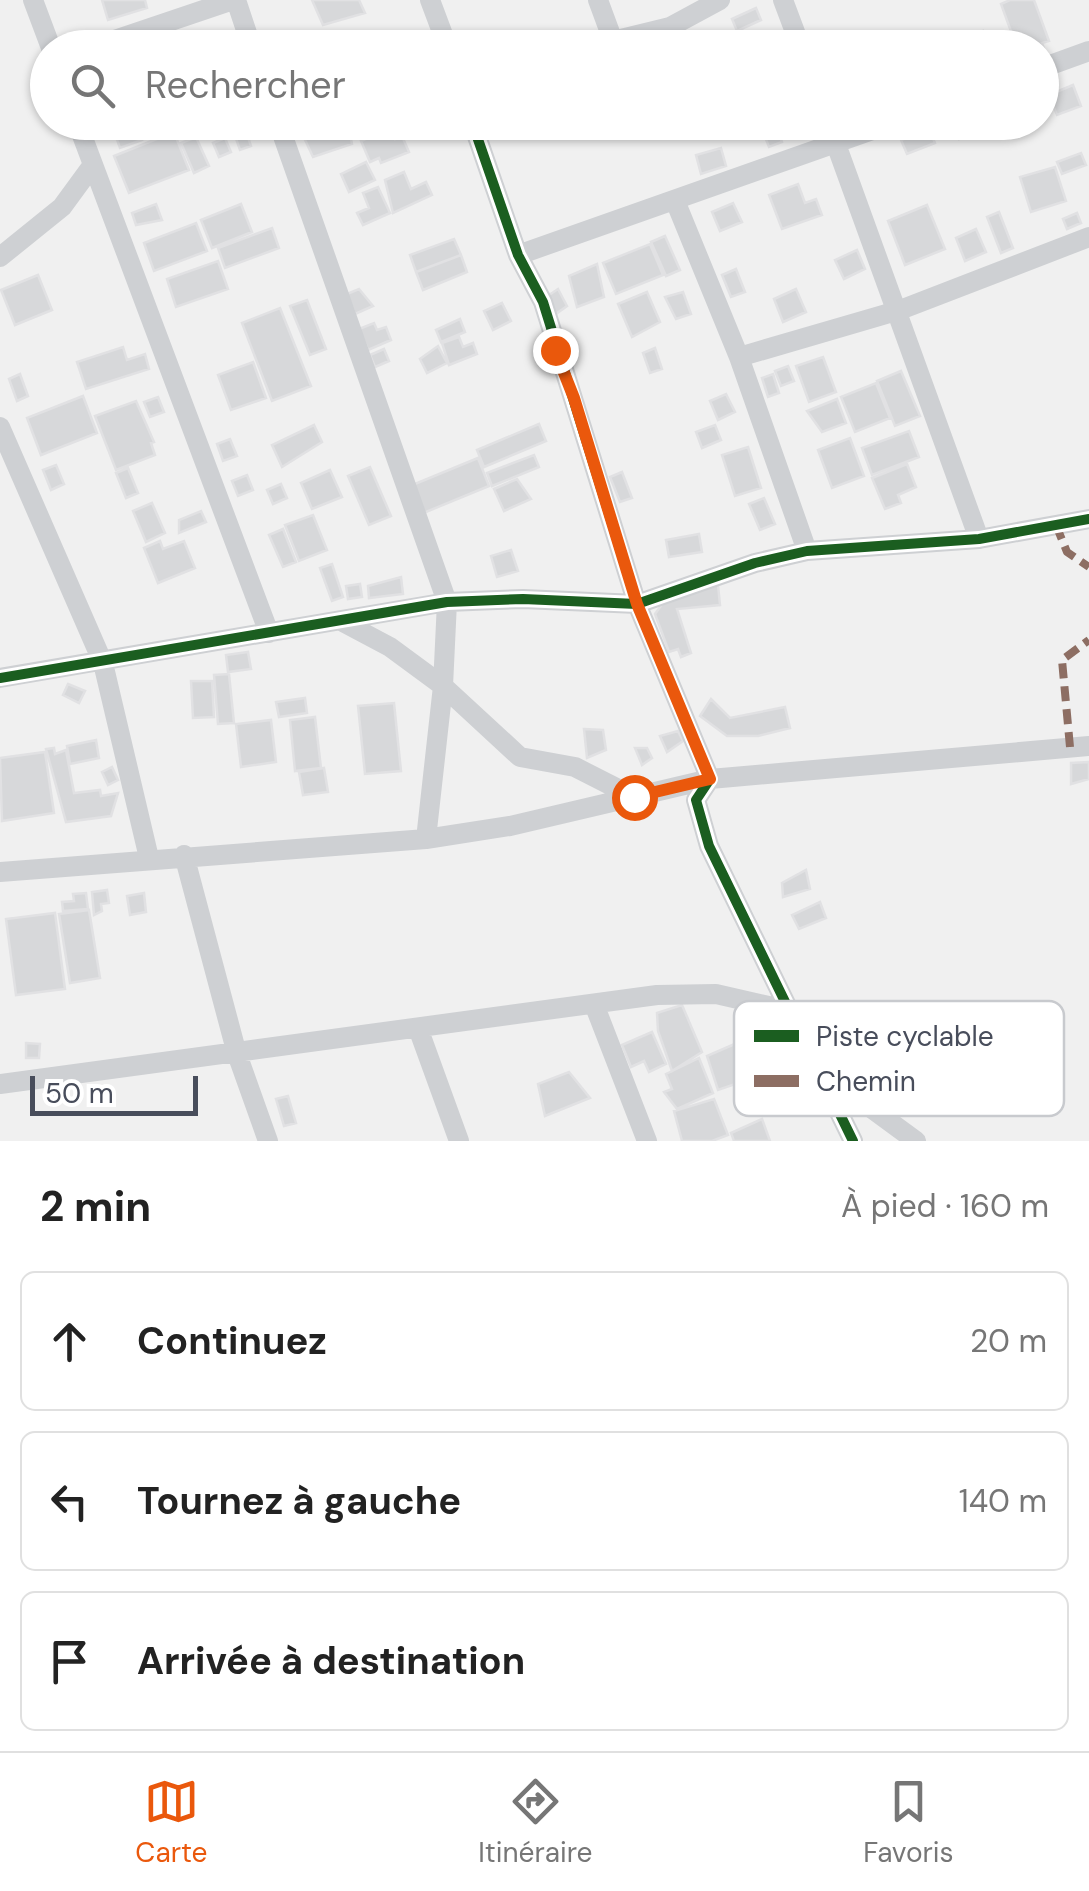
<!DOCTYPE html>
<html lang="fr">
<meta charset="utf-8">
<style>
body{margin:0;font-family:"DM Sans",sans-serif;background:#f2f2f2;color:#222}
.scale{position:absolute;left:30px;bottom:25px;width:168px;box-sizing:border-box;padding-left:10px;border:5px solid #484d5b;border-top:0;font-size:28px;line-height:35px;white-space:nowrap;color:#484d5b;-webkit-text-stroke:8px #fff;paint-order:stroke}
.stop{position:absolute;width:30px;height:30px;margin:-22px;border:8px solid #ea580c;border-radius:50%;background:#fff}
.stop.end{background:#ea580c;border-color:#fff;box-shadow:0 2px 10px #0008}
.list{margin:0;padding:0;list-style:none}
h2{display:flex;justify-content:space-between;align-items:center;height:130px;margin:0;padding:0 40px;font-size:42px}
h2 small{font-size:32px;font-weight:400;color:#767676}
.list li{display:grid;grid-template-columns:65px 1fr auto;gap:30px;align-items:center;box-sizing:border-box;height:140px;margin:0 20px 20px;padding:0 20px;border:2px solid #e0e0e0;border-radius:15px}
.list b{display:block;font-size:38px;white-space:nowrap}
.list em{font-size:32px;font-style:normal;color:#767676}
.icon{flex:none;width:55px;height:55px;fill:none;stroke:currentColor;stroke-width:2;stroke-linecap:round;stroke-linejoin:round}
.map{position:relative;flex:none;width:1089px;height:1141px;overflow:hidden}
.search{position:absolute;background:#fff;box-shadow:0 2px 8px #0004;left:30px;right:30px;top:30px;height:110px;display:flex;align-items:center;gap:25px;box-sizing:border-box;padding:0 35px;border-radius:55px;color:#767676;font-size:38px}
.sheet{height:610px;background:#fff}
nav{display:flex;justify-content:space-around;align-items:center;box-sizing:border-box;height:140px;border-top:2px solid #e0e0e0;background:#fff;font-size:28px;color:#767676}
nav a{display:grid;justify-items:center;gap:5px}
nav .on{color:#ea580c}
.map>svg:first-child{display:block}
.building{fill:#d7d8da;stroke:#e1e1e3;stroke-width:2.5}
.lines{fill:none;stroke-linecap:round;stroke-linejoin:round}
.street{stroke:#ced0d3;stroke-width:20}
.quiet{stroke:#8d6e63;stroke-width:8;stroke-dasharray:15 8;stroke-linecap:butt}
.cycleway-casing{stroke:#fff;stroke-width:16}
.cycleway{stroke:#1b5e20;stroke-width:10}
.route{stroke:#ea580c;stroke-width:12}
.key{fill:#fff;stroke:#c8cace;stroke-width:2.5}
.key-label{font-size:28px;fill:#484d5b}
</style>
<div class="map">
<svg width="1089" height="1141" viewBox="0 0 1089 1141">
<rect width="100%" height="100%" fill="#f0f0f0"/>
<path class="building" d="M102,0h43l2,8 -39,12z
M312,0h47l6,13 -42,12z
M1010,0h24l15,41 -7,2 3,9 -3,-4h-25l-16,-44z
M756,8l5,12 -24,11 -5,-12z
M983,31l6,17h-16l-5,-11z
M1073,85l8,21 -24,9 -8,-20z
M136,122l6,18 -22,8 -9,-25z
M230,122h13l8,24 -11,4z
M320,122h28l4,22 -39,13 -13,-28z
M967,122h8l4,9 -20,8 -4,-11z
M390,128l5,11 7,-3 7,16 -28,11 -2,-5 -9,4 -9,-21z
M929,129l6,14 -28,11 -6,-14z
M778,131l4,11 -13,5 -4,-10z
M174,132l15,38 -60,23 -15,-37z
M196,137l13,29 -15,7 -13,-30z
M225,138l6,14 -12,5 -6,-14z
M721,148l5,18 -25,8 -5,-19z
M1081,153l5,12 -24,9 -5,-12z
M366,162l9,18 -26,12 -8,-18z
M1055,167l11,34 -35,11 -11,-35z
M404,172l7,17 15,-7 6,13 -39,18 -8,-33z
M798,184l7,19 11,-4 6,16 -40,14 -13,-34z
M378,187l12,26 -27,12 -6,-12 12,-5 -6,-15z
M733,203l9,19 -22,9 -8,-19z
M156,204l6,16 -26,5 -4,-12z
M241,204l11,28 -40,16 -11,-28z
M927,205l18,44 -40,16 -17,-44z
M999,212l14,36 -12,5 -14,-36z
M1077,213l4,10 -14,6 -4,-10z
M196,223l11,28 -53,20 -10,-28z
M272,228l7,20 -54,20 -7,-20z
M976,229l10,23 -21,9 -9,-23z
M665,236l15,34 -14,6 -15,-34z
M454,239l7,16 -45,17 -6,-17z
M650,244l13,31 -47,19 -13,-31z
M857,250l8,19 -21,10 -9,-19z
M461,255l6,17 -44,18 -7,-18z
M218,261l10,28 -52,18 -9,-28z
M597,264l7,33 -27,10 -8,-31z
M736,269l9,23 -14,5 -9,-22z
M38,275l14,35 -37,15 -14,-35z
M359,289l14,17 -18,8 -8,-20z
M558,289l9,17 -14,10 -4,-21z
M796,289l10,23 -23,10 -9,-23z
M647,292l13,30 -28,15 -14,-33z
M683,292l8,22 -15,5 -11,-22z
M307,300l19,49 -16,6 -20,-49z
M502,303l9,18 -18,9 -9,-19z
M280,308l31,78 -39,15 -30,-78z
M460,319l5,13 -24,10 -5,-12z
M374,323l3,7 9,-3 5,13 -23,10 -9,-21z
M459,337l4,10 10,-4 4,11 -28,11 -7,-22z
M438,346l9,17 -20,10 -7,-14z
M123,347l4,13 18,-6 4,15 -63,20 -9,-27z
M655,348l7,21 -12,4 -7,-20z
M384,349l5,12 -14,6 -5,-12z
M823,357l13,35 -27,10 -13,-36z
M253,362l13,36 -35,12 -13,-35z
M788,366l6,15 -13,5 -6,-15z
M901,371l19,45 -25,10 -18,-45z
M20,374l8,22 -11,5 -8,-22z
M773,374l6,19 -11,4 -6,-19z
M876,383l14,35 -35,14 -14,-35z
M726,394l9,18 -17,8 -8,-19z
M83,396l14,37 -56,22 -14,-37z
M158,397l6,15 -14,5 -6,-15z
M837,399l9,24 -24,9 -15,-21z
M136,401l18,41 -3,1 4,12 -39,15 -21,-54z
M539,424l7,17 -62,26 -7,-17z
M314,425l8,17 -40,25 -10,-22z
M715,425l6,15 -19,8 -6,-16z
M909,431l10,26 -47,18 -10,-27z
M850,438l14,38 -32,12 -14,-38z
M230,439l7,17 -14,5 -6,-17z
M748,447l13,41 -26,8 -13,-41z
M534,455l5,12 -47,19 -5,-13z
M478,458l11,28 -68,28 -11,-28z
M907,464l9,23 -18,8 3,8 -16,6 -13,-31z
M56,465l8,19 -13,6 -8,-20z
M370,467l21,49 -22,9 -21,-49z
M128,468l10,25 -12,5 -10,-25z
M330,470l12,27 -30,12 -11,-26z
M622,472l10,26 -12,4 -10,-25z
M247,475l6,15 -15,6 -6,-15z
M517,479l14,20 -27,12 -10,-22z
M281,484l6,14 -14,6 -6,-14z
M764,498l11,26 -15,6 -11,-26z
M152,503l13,30 -19,9 -13,-31z
M201,511l5,11 -27,11v-13z
M313,515l14,35 -28,11 -14,-36z
M283,529l13,33 -13,5 -14,-32z
M699,534l3,18 -33,5 -3,-17z
M160,541l3,8 21,-8 11,27 -37,15 -14,-35z
M511,550l7,21 -21,6 -6,-21z
M332,564l11,33 -11,4 -12,-33z
M401,577l2,17 -34,4 -1,-12z
M360,584l2,13 -14,2 -2,-13z
M718,585l2,20 -43,4 14,44 -10,4 -3,-8 -9,3 -14,-38 13,-18z
M248,652l3,17 -23,3 -2,-17z
M229,674l5,49 -16,1 -4,-49z
M191,681h21l2,36 -21,1z
M68,684l17,7 -6,12 -16,-8z
M305,698l2,15 -28,4 -3,-15z
M711,699l19,19 55,-11 5,21 -32,8h-31l-27,-20z
M394,703l7,68 -36,3 -7,-68z
M315,717l6,51 -26,3 -5,-51z
M271,720l5,42 -35,5 -5,-43z
M584,729l19,1 3,20 -19,8z
M678,731l5,10 -16,11 -7,-16z
M96,740l3,18 -29,6 -3,-18z
M54,748l1,6 11,-4 8,43 26,-3 1,6 17,-3 -7,23 -45,6 -20,-73z
M635,748h12l5,10 -10,7z
M45,752l9,61 -52,8 -2,-63z
M1089,762v17l-18,5v-21z
M112,767l6,13 -10,5 -6,-13z
M324,768l4,24 -25,3 -4,-23z
M806,870l4,19 -27,8 -1,-14z
M107,890l2,13 -8,1 1,7 -8,4 -2,-23z
M86,893l2,16 -25,2 -1,-9 12,-1 -1,-7z
M144,893l2,19 -16,3 -3,-19z
M820,902l6,16 -27,11 -7,-14z
M89,910l11,68 -30,5 -11,-69z
M55,913l10,76 -49,6 -10,-76z
M682,1005l20,47 -30,19 -14,-40 -1,-18z
M652,1032l14,32 -17,8 -5,-11 -13,6 -9,-22z
M26,1043l14,1 -1,14h-13z
M737,1043l13,36 -32,11 -11,-34z
M699,1058l14,35 -36,16 -13,-17 8,-3 -6,-15z
M569,1072l21,26 -45,18 -7,-32z
M288,1096l8,27 -12,3 -8,-27z
M714,1099l14,36 -16,6h-30l-8,-30z
M762,1119l8,22h-36l-3,-8z"/>
<g class="lines">
<path class="street" d="M33,0l18,48
M236,0l16,48
M430,0l18,48
M598,0l14,38
M783,0l18,48
M91,48l142,-48
M584,48l86,-21 50,-27
M1042,68l47,-17
M77,122l192,511
M278,122l169,480 -4,84 77,71 55,10 59,30
M472,122l46,133 25,47 94,302 73,175 -14,21 13,46 144,295
M828,122l151,417
M676,203l63,154 68,194
M518,255l377,-133
M0,257l62,-50 30,-41
M739,357l161,-47 189,-73
M0,427l103,236 46,195
M341,621l49,26 53,39 -17,153
M0,678l447,-76 76,-3 114,5 118,-41 52,-12 172,-12 110,-20
M184,855l53,199 31,87
M0,872l426,-33 84,-13 200,-47 379,-33
M594,1004l53,137
M418,1028l41,113
M817,1046l39,51 60,44
M0,1084l657,-89 59,-1 75,17 5,7"/>
<path class="quiet" d="M1056,525l11,27 22,15
M1070,747l-8,-87 27,-20"/>
<g class="cycleway-casing">
<path id="cycleway" d="M472,122l46,133 25,47 94,302 73,175 -14,21 13,46 144,295
M0,678l447,-76 76,-3 114,5 118,-41 52,-12 172,-12 110,-20"/>
</g>
<use href="#cycleway" class="cycleway"/>
</g>
<g class="lines">
<path class="route" d="M555,350l19,48 63,206 73,175 -76,18"/>
</g>
<rect x="734" y="1001" width="330" height="115" rx="15" class="key"/>
<rect x="754" y="1030" width="45" height="12" fill="#1b5e20"/>
<rect x="754" y="1075" width="45" height="12" fill="#8d6e63"/>
<g class="key-label">
<text x="816" y="1046">Piste cyclable</text>
<text x="816" y="1091">Chemin</text>
</g>
</svg>
<div class="scale">50 m</div>
<div class="stop" style="left:634px;top:797px"></div>
<div class="stop end" style="left:555px;top:350px"></div>
<div class="search"><svg class="icon" aria-label="search" viewBox="0 0 24 24"><circle cx="10" cy="10" r="6"/><path d="M15 15l6 6"/></svg>Rechercher</div>
</div>
<section class="sheet">
<h2>2 min<small>À pied · 160 m</small></h2>
<ul class="list">
<li><svg class="icon" aria-label="ahead" viewBox="0 0 24 24"><path d="M12 20V5M6 11l6-6 6 6"/></svg><div><b>Continuez</b></div><em>20 m</em></li>
<li><svg class="icon" aria-label="left" viewBox="0 0 24 24"><path d="M17 20v-9H6M10 6l-5 5 5 5"/></svg><div><b>Tournez à gauche</b></div><em>140 m</em></li>
<li><svg class="icon" aria-label="arrive" viewBox="0 0 24 24"><path d="M6 21V4h12l-3 4 3 4H6"/></svg><div><b>Arrivée à destination</b></div></li>
</ul>
</section>
<nav>
<a class="on"><svg class="icon" aria-label="map" viewBox="0 0 24 24"><path d="M3 6l6-2 6 2 6-2v14l-6 2-6-2-6 2zM9 4v14M15 6v14"/></svg>Carte</a>
<a><svg class="icon" aria-label="directions" viewBox="0 0 24 24"><path d="M12 3l9 9-9 9-9-9zM9 14v-3h6M13 9l2 2-2 2"/></svg>Itinéraire</a>
<a><svg class="icon" aria-label="saved" viewBox="0 0 24 24"><path d="M7 4h10v16l-5-4-5 4z"/></svg>Favoris</a>
</nav>
